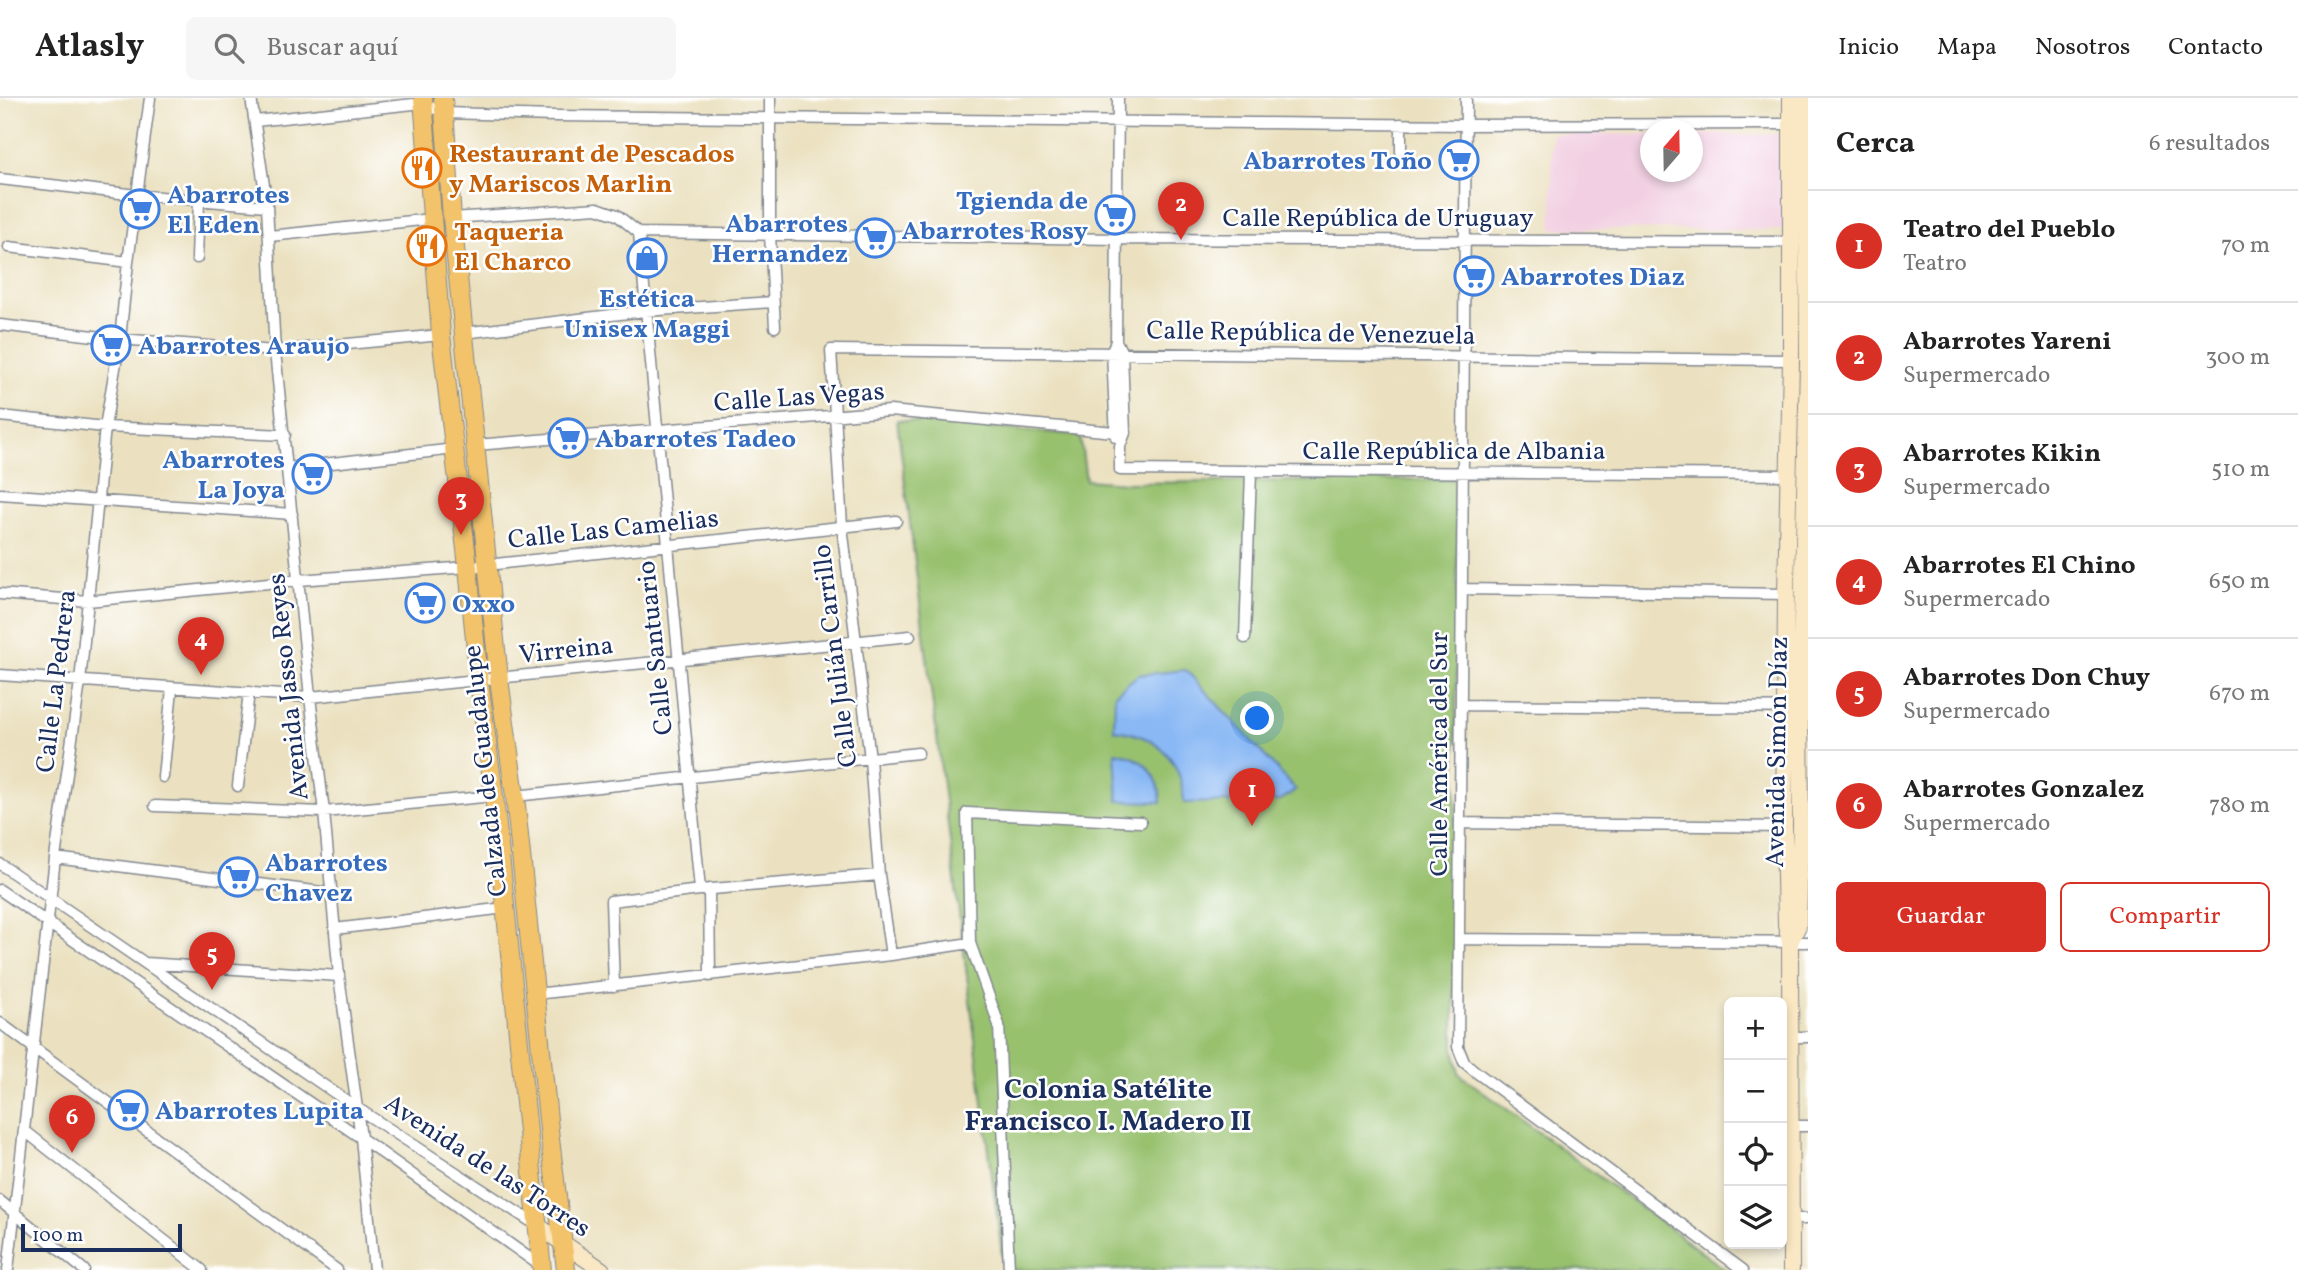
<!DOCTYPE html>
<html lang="es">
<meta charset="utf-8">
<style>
body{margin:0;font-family:Vollkorn,serif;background:#f6f6f6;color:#222}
.controls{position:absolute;right:21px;bottom:21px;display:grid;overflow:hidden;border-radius:10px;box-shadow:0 4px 10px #0003}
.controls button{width:63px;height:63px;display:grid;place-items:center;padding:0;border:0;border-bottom:2px solid #e0e0e0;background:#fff;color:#222;font:35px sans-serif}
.compass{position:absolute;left:1640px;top:21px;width:63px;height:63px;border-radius:50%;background:#fff;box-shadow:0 4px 10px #0003;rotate:20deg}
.scale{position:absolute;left:21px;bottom:18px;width:161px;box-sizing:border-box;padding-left:7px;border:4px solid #1b2f5e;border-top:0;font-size:19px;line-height:24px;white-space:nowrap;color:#1b2f5e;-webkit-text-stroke:5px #fff;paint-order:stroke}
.you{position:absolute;left:1258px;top:621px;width:24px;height:24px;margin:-18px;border:5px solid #fff;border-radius:50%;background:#1a73e8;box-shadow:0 0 0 10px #1a73e833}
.badge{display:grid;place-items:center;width:46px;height:46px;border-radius:50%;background:#d93025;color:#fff;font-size:23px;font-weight:700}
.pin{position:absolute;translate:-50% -58px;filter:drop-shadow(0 2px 4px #0008)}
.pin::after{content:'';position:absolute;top:37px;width:24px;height:21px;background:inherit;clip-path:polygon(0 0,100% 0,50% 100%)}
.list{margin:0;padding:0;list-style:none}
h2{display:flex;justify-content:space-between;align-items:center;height:91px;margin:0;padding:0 28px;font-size:30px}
h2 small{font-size:23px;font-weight:400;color:#767676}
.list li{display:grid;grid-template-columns:46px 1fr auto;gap:21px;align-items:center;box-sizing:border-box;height:112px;padding:0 28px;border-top:2px solid #e0e0e0}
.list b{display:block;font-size:26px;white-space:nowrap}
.list p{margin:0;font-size:23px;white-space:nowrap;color:#767676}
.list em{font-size:23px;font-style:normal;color:#767676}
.actions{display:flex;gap:14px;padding:21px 28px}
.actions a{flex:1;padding:16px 0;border:2px solid #d93025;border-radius:10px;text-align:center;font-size:24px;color:#d93025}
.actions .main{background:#d93025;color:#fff}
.icon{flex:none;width:38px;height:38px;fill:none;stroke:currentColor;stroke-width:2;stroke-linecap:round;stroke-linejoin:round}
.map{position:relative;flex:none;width:1808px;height:1172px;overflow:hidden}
header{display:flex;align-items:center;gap:42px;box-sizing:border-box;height:98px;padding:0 35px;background:#fff;border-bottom:2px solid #e0e0e0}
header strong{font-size:33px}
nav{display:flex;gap:38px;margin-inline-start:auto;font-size:24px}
.search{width:490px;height:63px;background:#f6f6f6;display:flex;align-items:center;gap:18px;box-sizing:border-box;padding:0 24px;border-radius:10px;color:#767676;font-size:26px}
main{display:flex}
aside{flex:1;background:#fff}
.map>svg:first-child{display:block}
.built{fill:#f2cfe2}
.green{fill:#98c16e;stroke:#5a7866;stroke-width:2}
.water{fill:#89b8f4;stroke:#5274a9;stroke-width:2}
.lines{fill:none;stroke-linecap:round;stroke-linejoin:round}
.street-casing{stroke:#83888f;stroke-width:13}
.secondary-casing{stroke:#83888f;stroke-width:18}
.primary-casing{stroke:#83888f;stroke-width:20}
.street{stroke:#fff;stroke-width:10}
.secondary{stroke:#fae7c3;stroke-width:16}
.primary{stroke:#f2c36a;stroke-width:18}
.labels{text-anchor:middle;stroke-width:5;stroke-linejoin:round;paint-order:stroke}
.food-label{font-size:26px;font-weight:bold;fill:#c56008;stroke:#fff;text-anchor:start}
.shop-label{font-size:26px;font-weight:bold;fill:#366cbe;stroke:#fff;text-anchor:start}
.street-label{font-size:26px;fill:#1b2f5e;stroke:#fff}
.neighbourhood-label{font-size:28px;font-weight:bold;fill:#1b2f5e;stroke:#fff}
</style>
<header>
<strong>Atlasly</strong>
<div class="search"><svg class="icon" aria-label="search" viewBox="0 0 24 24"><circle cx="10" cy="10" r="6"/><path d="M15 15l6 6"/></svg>Buscar aquí</div>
<nav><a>Inicio</a><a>Mapa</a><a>Nosotros</a><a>Contacto</a></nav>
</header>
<main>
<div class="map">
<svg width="1808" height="1172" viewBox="0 0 1808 1172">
<rect width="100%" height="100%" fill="#fff"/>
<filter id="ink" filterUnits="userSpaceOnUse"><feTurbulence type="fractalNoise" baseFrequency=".0143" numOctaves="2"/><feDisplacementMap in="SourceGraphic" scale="14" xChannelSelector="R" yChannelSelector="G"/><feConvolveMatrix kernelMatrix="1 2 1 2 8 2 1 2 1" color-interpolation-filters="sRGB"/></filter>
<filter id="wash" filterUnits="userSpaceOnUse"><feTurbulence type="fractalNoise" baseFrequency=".00686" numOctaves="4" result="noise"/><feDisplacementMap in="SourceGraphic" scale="28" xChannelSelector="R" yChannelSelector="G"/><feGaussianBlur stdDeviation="1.57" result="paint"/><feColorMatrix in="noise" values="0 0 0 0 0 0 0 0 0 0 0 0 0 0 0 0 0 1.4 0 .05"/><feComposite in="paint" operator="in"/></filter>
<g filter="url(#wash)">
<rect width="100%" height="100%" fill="#ebe1c0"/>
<path class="built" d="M1552,36h98v38h42l1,-38 92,1v95l-233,-1z"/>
<path class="green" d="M897,322l183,15 6,45 40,3 332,-4 -4,569 5,26 267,196h-722z"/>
<path class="water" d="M1186,572l110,120 -17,11 -95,2c-2,-44 -26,-68 -70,-73l1,-36 23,-19z
M1115,654c28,5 45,20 46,50l-43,-1z"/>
</g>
<g filter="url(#ink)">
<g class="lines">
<g class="street-casing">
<path id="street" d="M251,0l16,108 8,145 35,346 14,115 15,164 22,162 13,132
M770,0v137l5,92
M1466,0l-8,949 6,15 12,10 267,198
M255,23l168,-18 21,10 111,3 910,9 325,-1
M1401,26v36
M0,81l137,16 130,11
M452,120l145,-10 20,7 22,18 479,6 677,3
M639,135l61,657
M270,138l161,-17
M9,149l119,15
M197,160l2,-57
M0,227l120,14 155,12 166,-16
M463,235l182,-22 128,-9
M1116,243l6,12 3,80 -5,13v24l668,5
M0,318l105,11 180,8
M1116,339l-4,-85 4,-11 2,-243
M476,347l414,-34 235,22
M288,370l167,-19
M0,396l292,20
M1462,491l324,5
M0,496l88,7 211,-21 169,-13 428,-46
M1245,540l6,-166
M0,577l310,22 600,-61
M1461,607l347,3
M163,679l9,-88
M238,688l11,-94
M515,698l403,-43
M155,708l169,6 170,-16
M1460,725l324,4
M55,760l275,35
M0,766l357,244 181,118
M709,791l1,87
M0,792l361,248 181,129
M335,831l170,-21
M1460,841l348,3
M891,857l-12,-80 -9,-116 -28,-233 -11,-176 960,10
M146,865l193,13
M614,888l-3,-85 89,-11 179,-15
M535,896l356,-39 79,-12
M0,925l337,247
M1790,939h18
M1791,1028h17
M25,1033l177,139
M0,1103l84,69
M1791,1121h17
M8,1172l47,-412 25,-176 25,-255 15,-88 8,-77 22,-164
M1009,1172l-10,-245 -29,-82 -3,-130 174,9"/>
</g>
<g class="secondary-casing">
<path id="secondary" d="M1791,0v262l-5,234 -2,233 2,98 4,17 1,328
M1790,844l8,-16 3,-100 -1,-118 8,-345 -2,-265
M538,1128l64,44"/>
</g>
<g class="primary-casing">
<path id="primary" d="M423,0l18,237 27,232 11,114 15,115 48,474
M443,0l9,120 47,461 16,117 35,343 16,131"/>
</g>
<use href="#street" class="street"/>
<use href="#secondary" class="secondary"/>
<use href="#primary" class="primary"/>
</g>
</g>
<defs>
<g id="supermarket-ring" transform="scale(2.0125)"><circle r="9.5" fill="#fff" stroke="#3f7fe0" stroke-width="1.5"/><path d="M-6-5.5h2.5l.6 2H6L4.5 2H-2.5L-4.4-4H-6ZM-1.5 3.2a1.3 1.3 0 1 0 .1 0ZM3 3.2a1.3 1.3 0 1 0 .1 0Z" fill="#3f7fe0"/></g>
<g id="restaurant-ring" transform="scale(2.0125)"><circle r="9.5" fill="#fff" stroke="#e8710a" stroke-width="1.5"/><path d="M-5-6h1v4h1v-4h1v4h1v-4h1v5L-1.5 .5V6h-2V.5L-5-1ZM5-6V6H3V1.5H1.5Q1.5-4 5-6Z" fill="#e8710a"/></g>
<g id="shop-ring" transform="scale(2.0125)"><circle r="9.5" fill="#fff" stroke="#3f7fe0" stroke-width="1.5"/><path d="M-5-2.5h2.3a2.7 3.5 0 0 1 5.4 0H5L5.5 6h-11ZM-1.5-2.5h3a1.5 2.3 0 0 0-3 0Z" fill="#3f7fe0"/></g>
</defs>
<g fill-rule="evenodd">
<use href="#supermarket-ring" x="1459" y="62"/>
<use href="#restaurant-ring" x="422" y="70"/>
<use href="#supermarket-ring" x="140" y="111"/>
<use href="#supermarket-ring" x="1115" y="117"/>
<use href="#supermarket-ring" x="875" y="140"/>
<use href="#restaurant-ring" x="427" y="148"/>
<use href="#shop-ring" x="647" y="160"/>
<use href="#supermarket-ring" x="1474" y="178"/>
<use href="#supermarket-ring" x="111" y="247"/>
<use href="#supermarket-ring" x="568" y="340"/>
<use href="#supermarket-ring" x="312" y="376"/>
<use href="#supermarket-ring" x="425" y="505"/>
<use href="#supermarket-ring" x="238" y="779"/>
<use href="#supermarket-ring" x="128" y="1012"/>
</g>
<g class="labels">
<g class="food-label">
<text x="449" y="64">Restaurant de Pescados<tspan x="449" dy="30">y Mariscos Marlin</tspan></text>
<text x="454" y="142">Taqueria<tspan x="454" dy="30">El Charco</tspan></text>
</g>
<g class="shop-label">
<text x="1432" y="71" text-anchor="end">Abarrotes Toño</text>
<text x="167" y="105">Abarrotes<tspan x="167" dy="30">El Eden</tspan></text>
<text x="1088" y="111" text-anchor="end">Tgienda de<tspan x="1088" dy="30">Abarrotes Rosy</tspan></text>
<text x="848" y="134" text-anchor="end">Abarrotes<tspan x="848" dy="30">Hernandez</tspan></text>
<text x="1501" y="187">Abarrotes Diaz</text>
<text x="647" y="209" text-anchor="middle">Estética<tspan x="647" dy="30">Unisex Maggi</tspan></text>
<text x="138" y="256">Abarrotes Araujo</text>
<text x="595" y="349">Abarrotes Tadeo</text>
<text x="285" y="370" text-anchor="end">Abarrotes<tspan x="285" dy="30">La Joya</tspan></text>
<text x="452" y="514">Oxxo</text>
<text x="265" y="773">Abarrotes<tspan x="265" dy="30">Chavez</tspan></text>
<text x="155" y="1021">Abarrotes Lupita</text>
</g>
<g class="street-label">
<text x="1378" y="128">Calle República de Uruguay</text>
<text transform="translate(1311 234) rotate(1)" y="9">Calle República de Venezuela</text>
<text transform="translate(799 298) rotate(-4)" y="9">Calle Las Vegas</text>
<text x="1454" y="361">Calle República de Albania</text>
<text transform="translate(613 430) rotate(-6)" y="9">Calle Las Camelias</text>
<text transform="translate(654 550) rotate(-96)" y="9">Calle Santuario</text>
<text transform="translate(566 551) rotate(-6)" y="9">Virreina</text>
<text transform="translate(834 558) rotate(-97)" y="9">Calle Julián Carrillo</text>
<text transform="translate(55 583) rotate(-83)" y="9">Calle La Pedrera</text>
<text transform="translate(287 589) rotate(-96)" y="9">Avenida Jasso Reyes</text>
<text transform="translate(1776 654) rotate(-89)" y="9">Avenida Simón Díaz</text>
<text transform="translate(1438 656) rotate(-90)" y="9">Calle América del Sur</text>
<text transform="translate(484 673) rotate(-96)" y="9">Calzada de Guadalupe</text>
<text transform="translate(488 1067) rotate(33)" y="9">Avenida de las Torres</text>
</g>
<g class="neighbourhood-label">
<text x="1108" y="1000">Colonia Satélite<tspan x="1108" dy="32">Francisco I. Madero II</tspan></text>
</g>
</g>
</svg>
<div class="controls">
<button>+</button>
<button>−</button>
<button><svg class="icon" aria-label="locate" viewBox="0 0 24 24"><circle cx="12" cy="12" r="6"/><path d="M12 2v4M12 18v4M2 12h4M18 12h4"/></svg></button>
<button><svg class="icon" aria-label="layers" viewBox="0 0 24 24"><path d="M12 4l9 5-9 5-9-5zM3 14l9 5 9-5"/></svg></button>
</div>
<svg class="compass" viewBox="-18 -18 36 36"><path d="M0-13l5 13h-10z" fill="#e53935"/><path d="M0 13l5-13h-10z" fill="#767676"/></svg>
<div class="scale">100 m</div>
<div class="you"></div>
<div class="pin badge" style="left:1252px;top:728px">1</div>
<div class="pin badge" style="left:1181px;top:142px">2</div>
<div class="pin badge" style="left:461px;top:437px">3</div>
<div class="pin badge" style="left:201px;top:577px">4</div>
<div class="pin badge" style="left:212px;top:892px">5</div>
<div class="pin badge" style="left:72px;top:1055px">6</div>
</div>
<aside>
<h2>Cerca<small>6 resultados</small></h2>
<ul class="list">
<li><span class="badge">1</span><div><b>Teatro del Pueblo</b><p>Teatro</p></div><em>70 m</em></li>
<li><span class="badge">2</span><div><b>Abarrotes Yareni</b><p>Supermercado</p></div><em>300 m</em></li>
<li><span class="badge">3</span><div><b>Abarrotes Kikin</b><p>Supermercado</p></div><em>510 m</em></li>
<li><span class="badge">4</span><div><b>Abarrotes El Chino</b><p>Supermercado</p></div><em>650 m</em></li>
<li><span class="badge">5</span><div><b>Abarrotes Don Chuy</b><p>Supermercado</p></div><em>670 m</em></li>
<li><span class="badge">6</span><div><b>Abarrotes Gonzalez</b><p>Supermercado</p></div><em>780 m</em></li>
</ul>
<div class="actions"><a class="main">Guardar</a><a>Compartir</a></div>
</aside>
</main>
